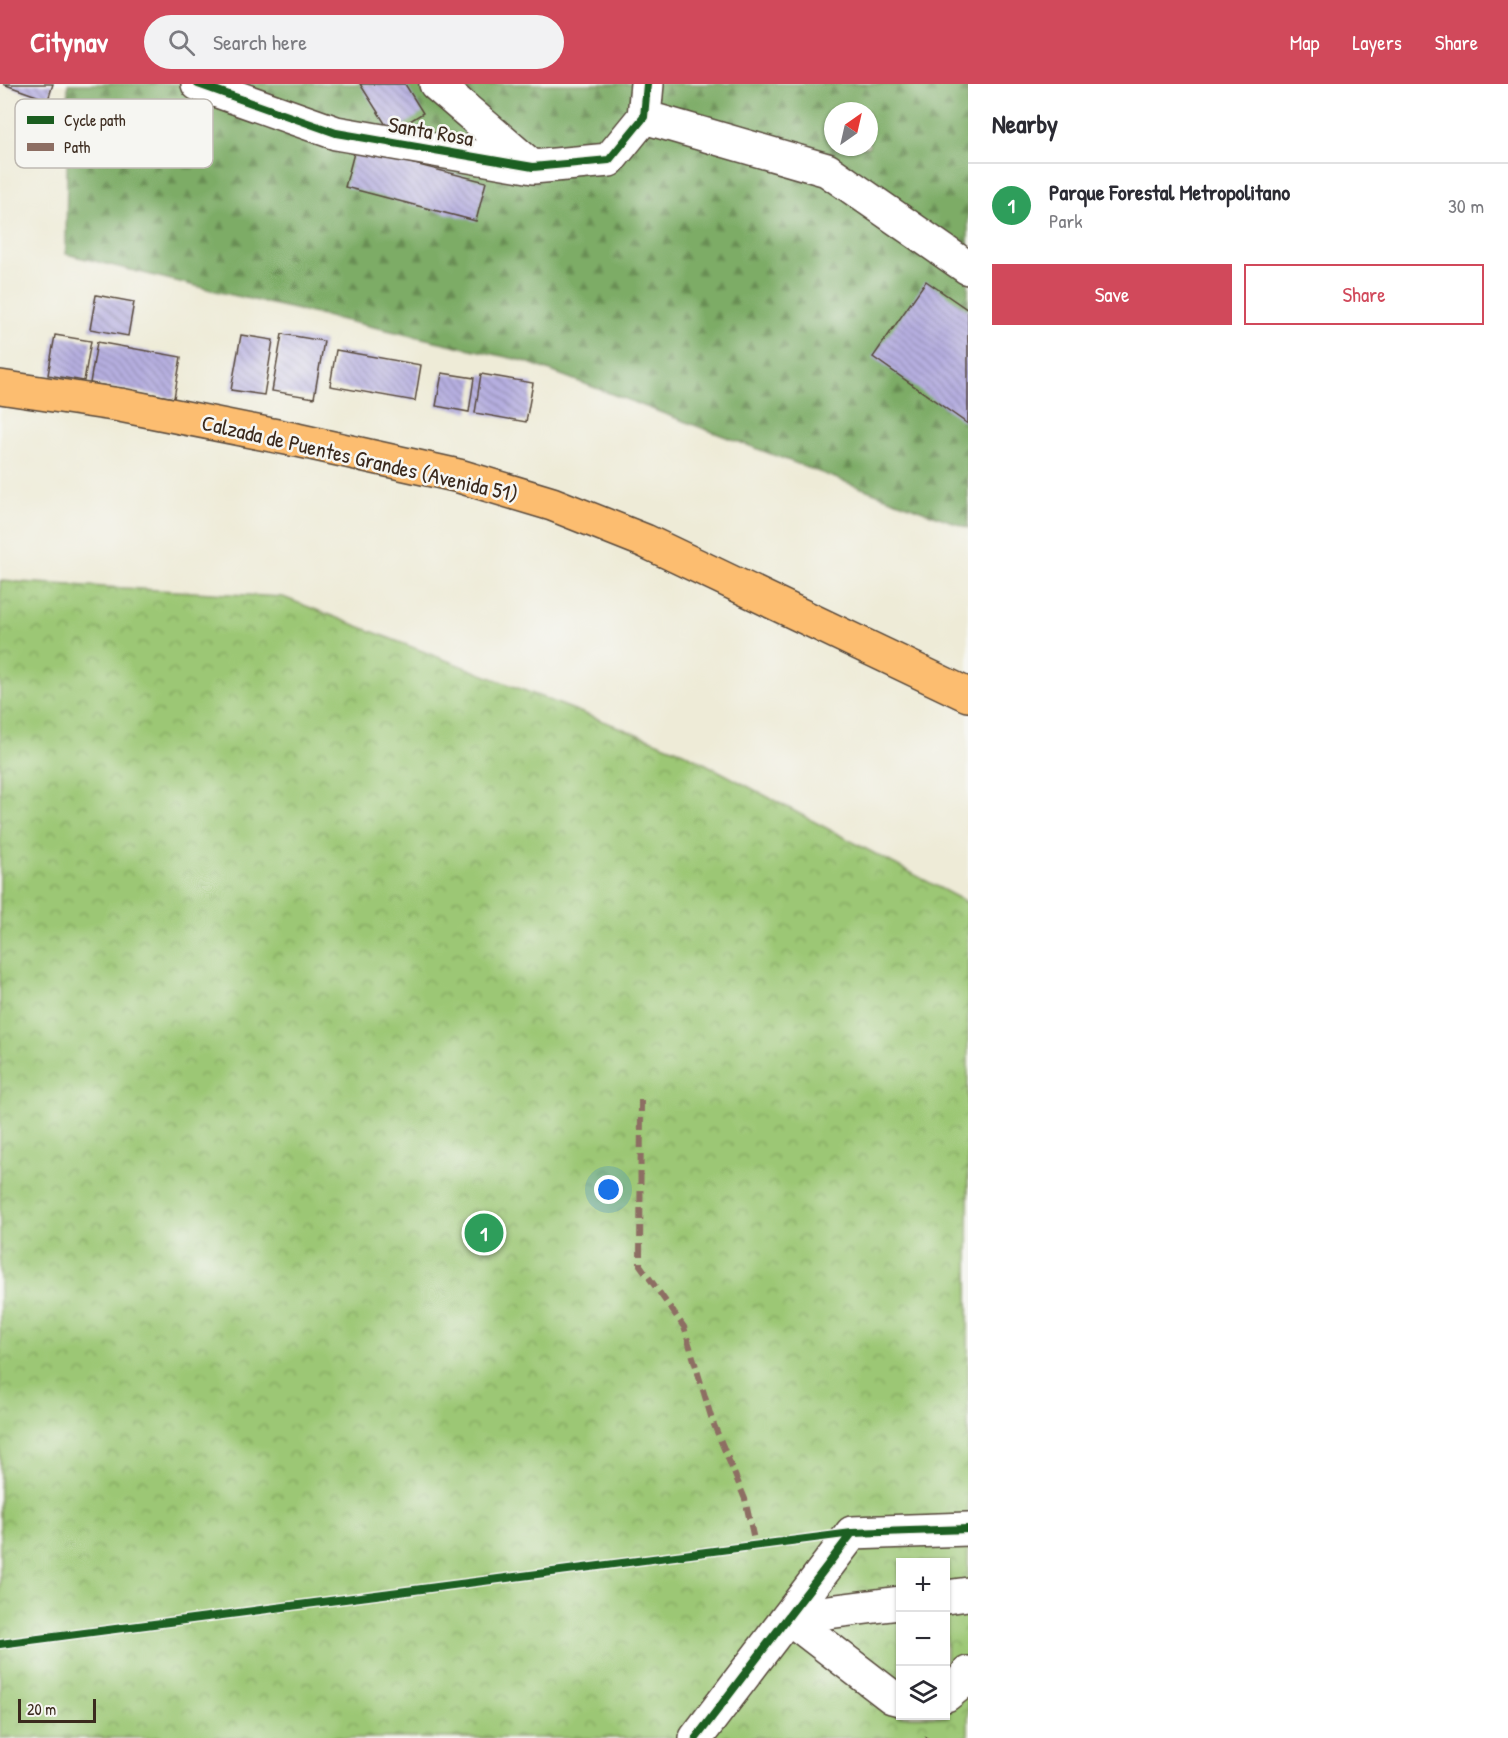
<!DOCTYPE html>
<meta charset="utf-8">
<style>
body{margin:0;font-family:"Patrick Hand",sans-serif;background:#f2f2f3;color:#2b2b33}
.controls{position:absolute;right:18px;bottom:18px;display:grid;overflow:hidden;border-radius:0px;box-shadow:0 2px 4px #0004}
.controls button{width:54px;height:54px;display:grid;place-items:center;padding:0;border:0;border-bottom:2px solid #e1e1e2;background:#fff;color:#2b2b33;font:30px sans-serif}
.compass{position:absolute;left:824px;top:18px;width:54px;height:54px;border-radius:50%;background:#fff;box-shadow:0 2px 4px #0004;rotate:34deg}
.scale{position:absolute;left:18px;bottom:15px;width:78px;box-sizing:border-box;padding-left:6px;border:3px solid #3b2a1e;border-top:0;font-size:16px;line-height:21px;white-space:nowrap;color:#3b2a1e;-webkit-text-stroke:4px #f6f6f2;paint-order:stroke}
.you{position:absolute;left:609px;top:1106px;width:21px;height:21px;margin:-15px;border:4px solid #fff;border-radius:50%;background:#1a73e8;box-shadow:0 0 0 9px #1a73e833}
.badge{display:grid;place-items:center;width:39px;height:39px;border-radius:50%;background:#d1495b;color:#fff;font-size:20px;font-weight:700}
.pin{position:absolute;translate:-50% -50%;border:3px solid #fff;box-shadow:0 2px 6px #0006}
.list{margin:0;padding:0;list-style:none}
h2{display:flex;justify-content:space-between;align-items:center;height:78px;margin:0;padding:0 24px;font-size:26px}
h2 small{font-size:20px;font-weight:400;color:#7c7c81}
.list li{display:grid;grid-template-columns:39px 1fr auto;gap:18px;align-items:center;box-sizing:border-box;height:84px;padding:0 24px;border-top:2px solid #e1e1e2}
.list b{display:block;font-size:22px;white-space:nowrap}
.list p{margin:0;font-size:20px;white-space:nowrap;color:#7c7c81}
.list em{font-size:20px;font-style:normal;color:#7c7c81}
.actions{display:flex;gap:12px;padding:18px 24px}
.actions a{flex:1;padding:14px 0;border:2px solid #d1495b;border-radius:0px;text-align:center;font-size:21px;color:#d1495b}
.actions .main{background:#d1495b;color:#fff}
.icon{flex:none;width:33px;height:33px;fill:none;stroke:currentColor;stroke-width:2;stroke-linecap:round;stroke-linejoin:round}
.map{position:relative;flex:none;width:968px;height:1654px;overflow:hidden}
header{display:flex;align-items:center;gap:36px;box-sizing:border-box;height:84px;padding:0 30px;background:#d1495b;color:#fff}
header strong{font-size:28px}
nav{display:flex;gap:33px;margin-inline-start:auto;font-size:21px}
.search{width:420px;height:54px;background:#f2f2f3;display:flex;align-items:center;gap:15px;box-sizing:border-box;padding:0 21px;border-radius:33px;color:#7c7c81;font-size:22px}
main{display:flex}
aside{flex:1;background:#fff}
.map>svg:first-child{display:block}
.forest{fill:url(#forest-firs);stroke:#5c6b42;stroke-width:1.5;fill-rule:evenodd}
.park{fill:url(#park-crowns);stroke:#6c7849;stroke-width:1.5;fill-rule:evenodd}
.building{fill:url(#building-back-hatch)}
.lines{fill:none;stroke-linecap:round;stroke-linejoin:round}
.minor-casing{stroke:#56473a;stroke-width:36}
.major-casing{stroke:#56473a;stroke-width:36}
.path{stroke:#56473a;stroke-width:4;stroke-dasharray:4.5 4.5;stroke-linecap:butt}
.minor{stroke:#fff;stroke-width:33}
.major{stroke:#fcbd6f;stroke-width:33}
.quiet{stroke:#8d6e63;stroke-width:6;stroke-dasharray:12 6;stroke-linecap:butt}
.cycleway-casing{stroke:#f6f6f2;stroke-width:11}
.cycleway{stroke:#1b5e20;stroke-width:8}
.labels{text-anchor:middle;stroke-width:5;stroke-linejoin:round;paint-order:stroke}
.street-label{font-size:22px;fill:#3b2a1e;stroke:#f6f6f2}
.key{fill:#f6f6f2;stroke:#beb9b2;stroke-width:1.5}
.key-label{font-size:16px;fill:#3b2a1e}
</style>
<header>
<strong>Citynav</strong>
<div class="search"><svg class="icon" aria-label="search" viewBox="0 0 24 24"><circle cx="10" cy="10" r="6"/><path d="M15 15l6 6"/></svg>Search here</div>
<nav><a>Map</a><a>Layers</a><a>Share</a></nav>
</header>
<main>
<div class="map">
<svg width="968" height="1654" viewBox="0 0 968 1654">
<defs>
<pattern id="forest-firs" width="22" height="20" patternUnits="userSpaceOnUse" patternTransform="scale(1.5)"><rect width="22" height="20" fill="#7dac66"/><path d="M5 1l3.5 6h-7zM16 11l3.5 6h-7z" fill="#688c53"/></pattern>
<pattern id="park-crowns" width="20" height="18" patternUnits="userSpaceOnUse" patternTransform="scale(1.5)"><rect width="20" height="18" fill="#9cc774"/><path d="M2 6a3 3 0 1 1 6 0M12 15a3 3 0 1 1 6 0" fill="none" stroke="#80a25f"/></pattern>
<pattern id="building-back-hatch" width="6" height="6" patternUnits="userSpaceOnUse" patternTransform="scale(1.5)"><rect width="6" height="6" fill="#b6afe0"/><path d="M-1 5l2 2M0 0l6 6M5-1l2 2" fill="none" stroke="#958fb5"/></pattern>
</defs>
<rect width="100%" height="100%" fill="#f6f6f2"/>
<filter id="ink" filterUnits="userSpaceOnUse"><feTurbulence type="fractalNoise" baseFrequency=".0167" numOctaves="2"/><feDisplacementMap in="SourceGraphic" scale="12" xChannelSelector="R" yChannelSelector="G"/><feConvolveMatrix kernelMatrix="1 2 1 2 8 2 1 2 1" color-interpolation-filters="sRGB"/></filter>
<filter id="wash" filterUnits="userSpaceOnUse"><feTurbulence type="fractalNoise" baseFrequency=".008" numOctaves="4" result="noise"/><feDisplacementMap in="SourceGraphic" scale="24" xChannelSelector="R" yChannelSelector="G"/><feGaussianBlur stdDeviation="1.35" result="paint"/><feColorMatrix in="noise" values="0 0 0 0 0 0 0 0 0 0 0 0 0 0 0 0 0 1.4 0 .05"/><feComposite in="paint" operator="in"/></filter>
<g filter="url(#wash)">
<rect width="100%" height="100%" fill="#eeebd7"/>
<path class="forest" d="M68,0h900v444l-444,-167 -292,-66 -166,-41zM833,27h36v36h-36z"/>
<path class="park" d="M0,497l283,16 400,155 285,151v835h-968zM900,1478h46v154h-46z"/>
<g id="blocks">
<path class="building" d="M3,0h50l-5,16z
M360,0h45l18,29 -32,20z
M355,65l131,33 -10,39 -131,-34z
M926,197l42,29v114l-95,-67z
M96,211l38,7 -6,34 -38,-7z
M282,250l42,7 -10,57 -42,-7z
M55,251l36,6 -7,40 -36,-6z
M241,251l32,5 -9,55 -33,-5z
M97,258l84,15 -7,41 -84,-15z
M336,266l85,15 -6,36 -85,-15z
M442,289l32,5 -5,34 -33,-6z
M481,290l52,9 -7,39 -51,-9z"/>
</g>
</g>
<g filter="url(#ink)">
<use href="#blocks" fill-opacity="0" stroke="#56473a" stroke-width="1.5"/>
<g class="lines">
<g class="minor-casing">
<path id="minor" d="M198,0l138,49 197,34 76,-7 35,-43
M436,0l95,82
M644,33l183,53 141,98
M644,33l3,-33
M946,1513l22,-3
M788,1533l104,80 8,2
M788,1533l112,-14
M946,1611l15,-12 7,-10
M696,1654l156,-205 116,-4"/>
</g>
<g class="major-casing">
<path id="major" d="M0,303l120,18 177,35 162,36 93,28 93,37 323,154"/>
</g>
<path class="path" d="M926,1654l1,-1"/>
<use href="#minor" class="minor"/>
<use href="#major" class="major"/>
<path class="quiet" d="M641,1016l-1,165 44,62 28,93 33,79 10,45"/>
<g class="cycleway-casing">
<path id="cycleway" d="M198,0l138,49 197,34 76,-7 35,-43 3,-33
M0,1560l852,-111
M696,1654l156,-205 116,-4"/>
</g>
<use href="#cycleway" class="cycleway"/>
</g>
</g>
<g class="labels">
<g class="street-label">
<text transform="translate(431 47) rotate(10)" y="8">Santa Rosa</text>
<text transform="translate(360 374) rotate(13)" y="8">Calzada de Puentes Grandes (Avenida 51)</text>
</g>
</g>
<rect x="15" y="15" width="198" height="69" rx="9" class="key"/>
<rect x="27" y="32" width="27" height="8" fill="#1b5e20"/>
<rect x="27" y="59" width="27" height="8" fill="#8d6e63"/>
<g class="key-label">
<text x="64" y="42">Cycle path</text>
<text x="64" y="69">Path</text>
</g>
</svg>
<div class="controls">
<button>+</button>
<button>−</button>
<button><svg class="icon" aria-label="layers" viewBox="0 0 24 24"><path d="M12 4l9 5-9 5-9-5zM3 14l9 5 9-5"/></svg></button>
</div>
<svg class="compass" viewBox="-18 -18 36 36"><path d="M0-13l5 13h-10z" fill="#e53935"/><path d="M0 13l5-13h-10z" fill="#7c7c81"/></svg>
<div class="scale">20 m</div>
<div class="you"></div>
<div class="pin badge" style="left:484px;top:1149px;background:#2e9e5b">1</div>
</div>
<aside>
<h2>Nearby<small></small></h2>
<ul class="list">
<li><span class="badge" style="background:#2e9e5b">1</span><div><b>Parque Forestal Metropolitano</b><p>Park</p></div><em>30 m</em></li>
</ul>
<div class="actions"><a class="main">Save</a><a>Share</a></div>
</aside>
</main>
